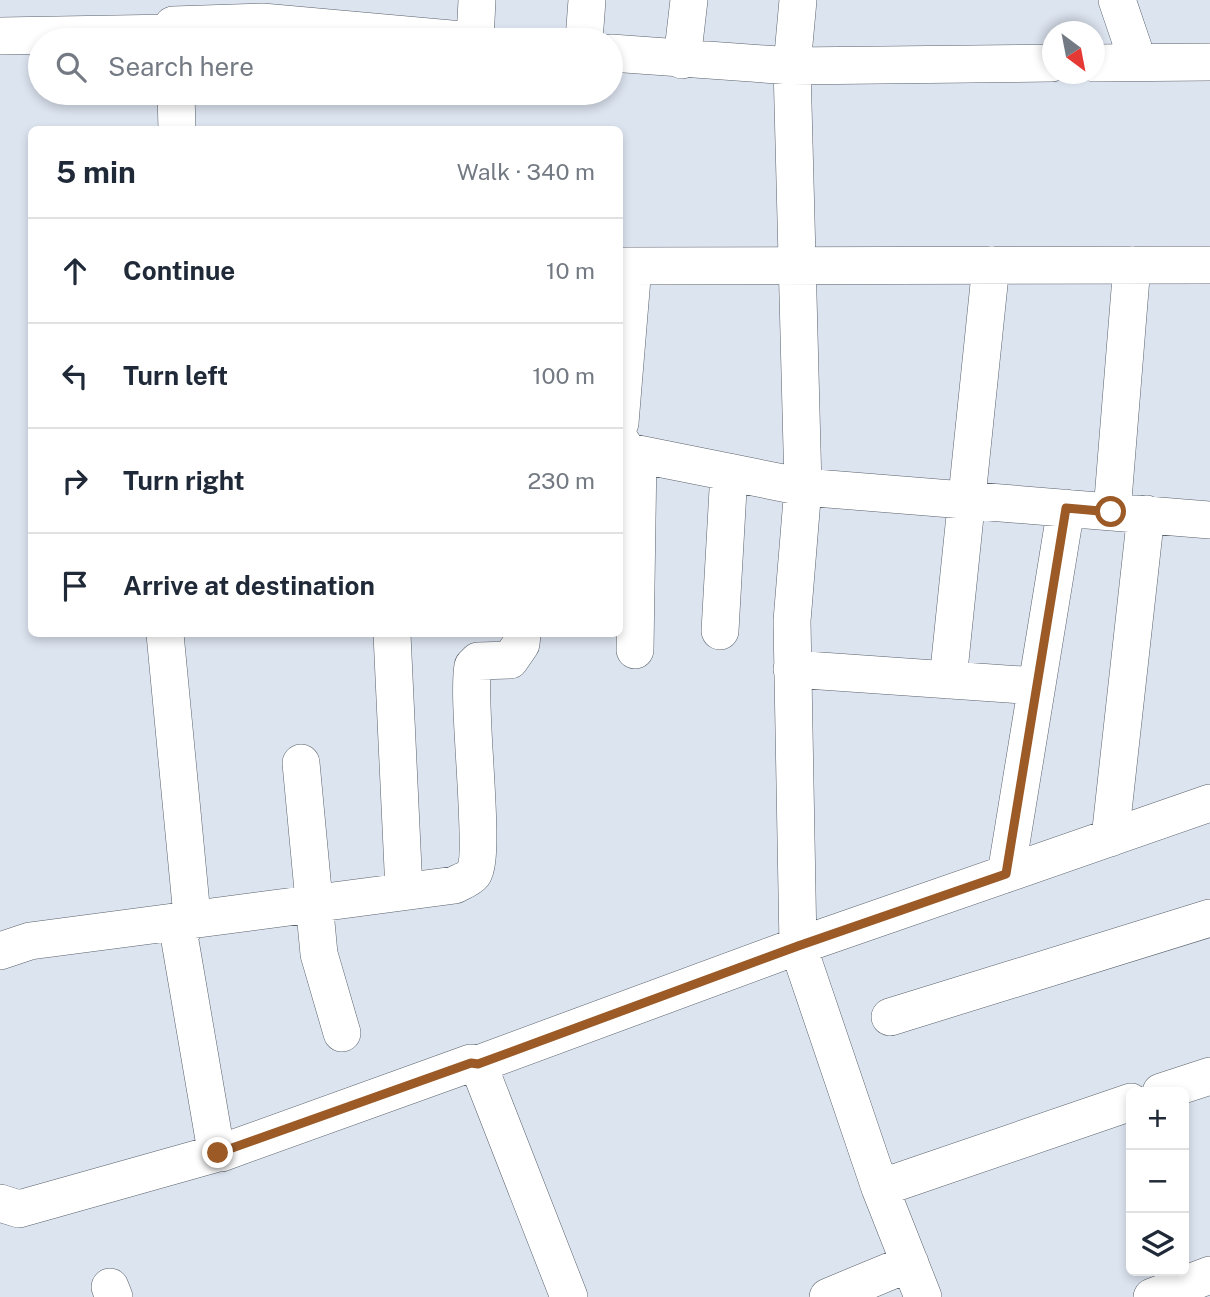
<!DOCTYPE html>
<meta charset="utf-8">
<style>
body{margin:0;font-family:"Public Sans",sans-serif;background:#f6f6f7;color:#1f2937}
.controls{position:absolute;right:21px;bottom:21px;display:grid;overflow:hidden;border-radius:10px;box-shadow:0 4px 10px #0003}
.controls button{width:63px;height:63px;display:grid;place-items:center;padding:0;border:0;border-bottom:2px solid #e0e1e3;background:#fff;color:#1f2937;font:35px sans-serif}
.compass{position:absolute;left:1042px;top:21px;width:63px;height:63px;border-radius:50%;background:#fff;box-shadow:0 4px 10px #0003;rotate:148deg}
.stop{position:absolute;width:21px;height:21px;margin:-16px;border:5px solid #9b5a26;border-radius:50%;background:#fff}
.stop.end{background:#9b5a26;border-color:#fff;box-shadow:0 2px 7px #0008}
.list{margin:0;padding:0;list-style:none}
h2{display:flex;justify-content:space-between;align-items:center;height:91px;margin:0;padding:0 28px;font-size:30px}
h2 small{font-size:23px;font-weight:400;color:#747a83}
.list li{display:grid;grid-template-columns:46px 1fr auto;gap:21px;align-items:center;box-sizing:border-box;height:105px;padding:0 28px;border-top:2px solid #e0e1e3}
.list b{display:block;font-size:26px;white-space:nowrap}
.list em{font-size:23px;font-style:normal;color:#747a83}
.icon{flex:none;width:38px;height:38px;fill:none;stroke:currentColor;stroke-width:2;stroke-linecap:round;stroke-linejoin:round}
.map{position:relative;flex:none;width:1210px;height:1297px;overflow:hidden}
.search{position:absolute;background:#fff;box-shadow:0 4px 10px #0003;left:28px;top:28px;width:595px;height:77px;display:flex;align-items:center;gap:18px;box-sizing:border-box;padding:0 24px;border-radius:38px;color:#747a83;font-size:26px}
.panel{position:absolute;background:#fff;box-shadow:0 4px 10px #0003;left:28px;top:126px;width:595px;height:511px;border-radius:10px}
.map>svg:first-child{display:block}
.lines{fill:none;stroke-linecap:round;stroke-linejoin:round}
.minor-casing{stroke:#59616b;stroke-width:38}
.minor{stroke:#fff;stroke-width:37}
.route{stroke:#9b5a26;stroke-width:9}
</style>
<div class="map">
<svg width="1210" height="1297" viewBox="0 0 1210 1297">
<rect width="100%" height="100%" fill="#dce4f0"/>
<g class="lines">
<g class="minor-casing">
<path id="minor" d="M798,0l-6,66 11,421 -11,134 6,325 82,242 43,109
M1117,0l21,62
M173,25l89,-3 200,18
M0,36l173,-3
M475,40l2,-40
M584,40l3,-40
M611,53l181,13 260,-3
M682,60l7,-60
M1094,63l116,-1
M176,93l1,37
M620,266l590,-1
M620,423l13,-157
M620,440l8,12 175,35 407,33
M1112,512l20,-247
M720,631l9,-159
M165,634l27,282 -13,19 37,216 5,2 250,-90 7,1 91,233
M392,634l12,257
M635,650l3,-195
M792,669l245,17
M948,680l43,-415
M301,763l18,191 23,79
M1110,838l36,-324
M1006,874l60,-366
M0,951l30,-10 425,-56c5,-3 14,-6 18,-11 14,-19 -7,-172 0,-208l5,-5 32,-1 11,-16 1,-10
M890,1017l320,-99
M478,1064l320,-118 412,-143
M1161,1092l49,-16
M880,1188l251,-86
M0,1203l19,6 199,-56
M110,1287l4,10
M828,1297l82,-34
M1152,1297l58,-22"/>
</g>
<use href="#minor" class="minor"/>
</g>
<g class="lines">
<path class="route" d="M218,1153l253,-90 7,1 320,-118 208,-72 60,-366 45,4"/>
</g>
</svg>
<div class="controls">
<button>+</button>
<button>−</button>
<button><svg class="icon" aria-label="layers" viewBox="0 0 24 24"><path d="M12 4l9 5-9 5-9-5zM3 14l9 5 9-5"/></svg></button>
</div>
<svg class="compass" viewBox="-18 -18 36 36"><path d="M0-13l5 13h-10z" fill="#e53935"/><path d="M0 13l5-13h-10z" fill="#747a83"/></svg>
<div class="stop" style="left:1111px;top:512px"></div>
<div class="stop end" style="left:218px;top:1153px"></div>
<div class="search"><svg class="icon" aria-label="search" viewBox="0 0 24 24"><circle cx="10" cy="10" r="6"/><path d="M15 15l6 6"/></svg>Search here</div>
<section class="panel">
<h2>5 min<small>Walk · 340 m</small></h2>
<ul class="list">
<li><svg class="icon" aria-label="ahead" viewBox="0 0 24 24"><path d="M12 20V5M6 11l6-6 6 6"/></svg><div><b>Continue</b></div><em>10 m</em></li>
<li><svg class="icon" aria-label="left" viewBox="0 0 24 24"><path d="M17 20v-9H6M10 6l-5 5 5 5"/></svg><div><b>Turn left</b></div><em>100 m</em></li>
<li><svg class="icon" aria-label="right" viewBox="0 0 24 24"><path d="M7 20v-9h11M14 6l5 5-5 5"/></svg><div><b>Turn right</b></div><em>230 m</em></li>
<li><svg class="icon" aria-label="arrive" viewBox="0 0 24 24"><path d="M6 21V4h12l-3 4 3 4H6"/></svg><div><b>Arrive at destination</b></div></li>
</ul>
</section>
</div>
